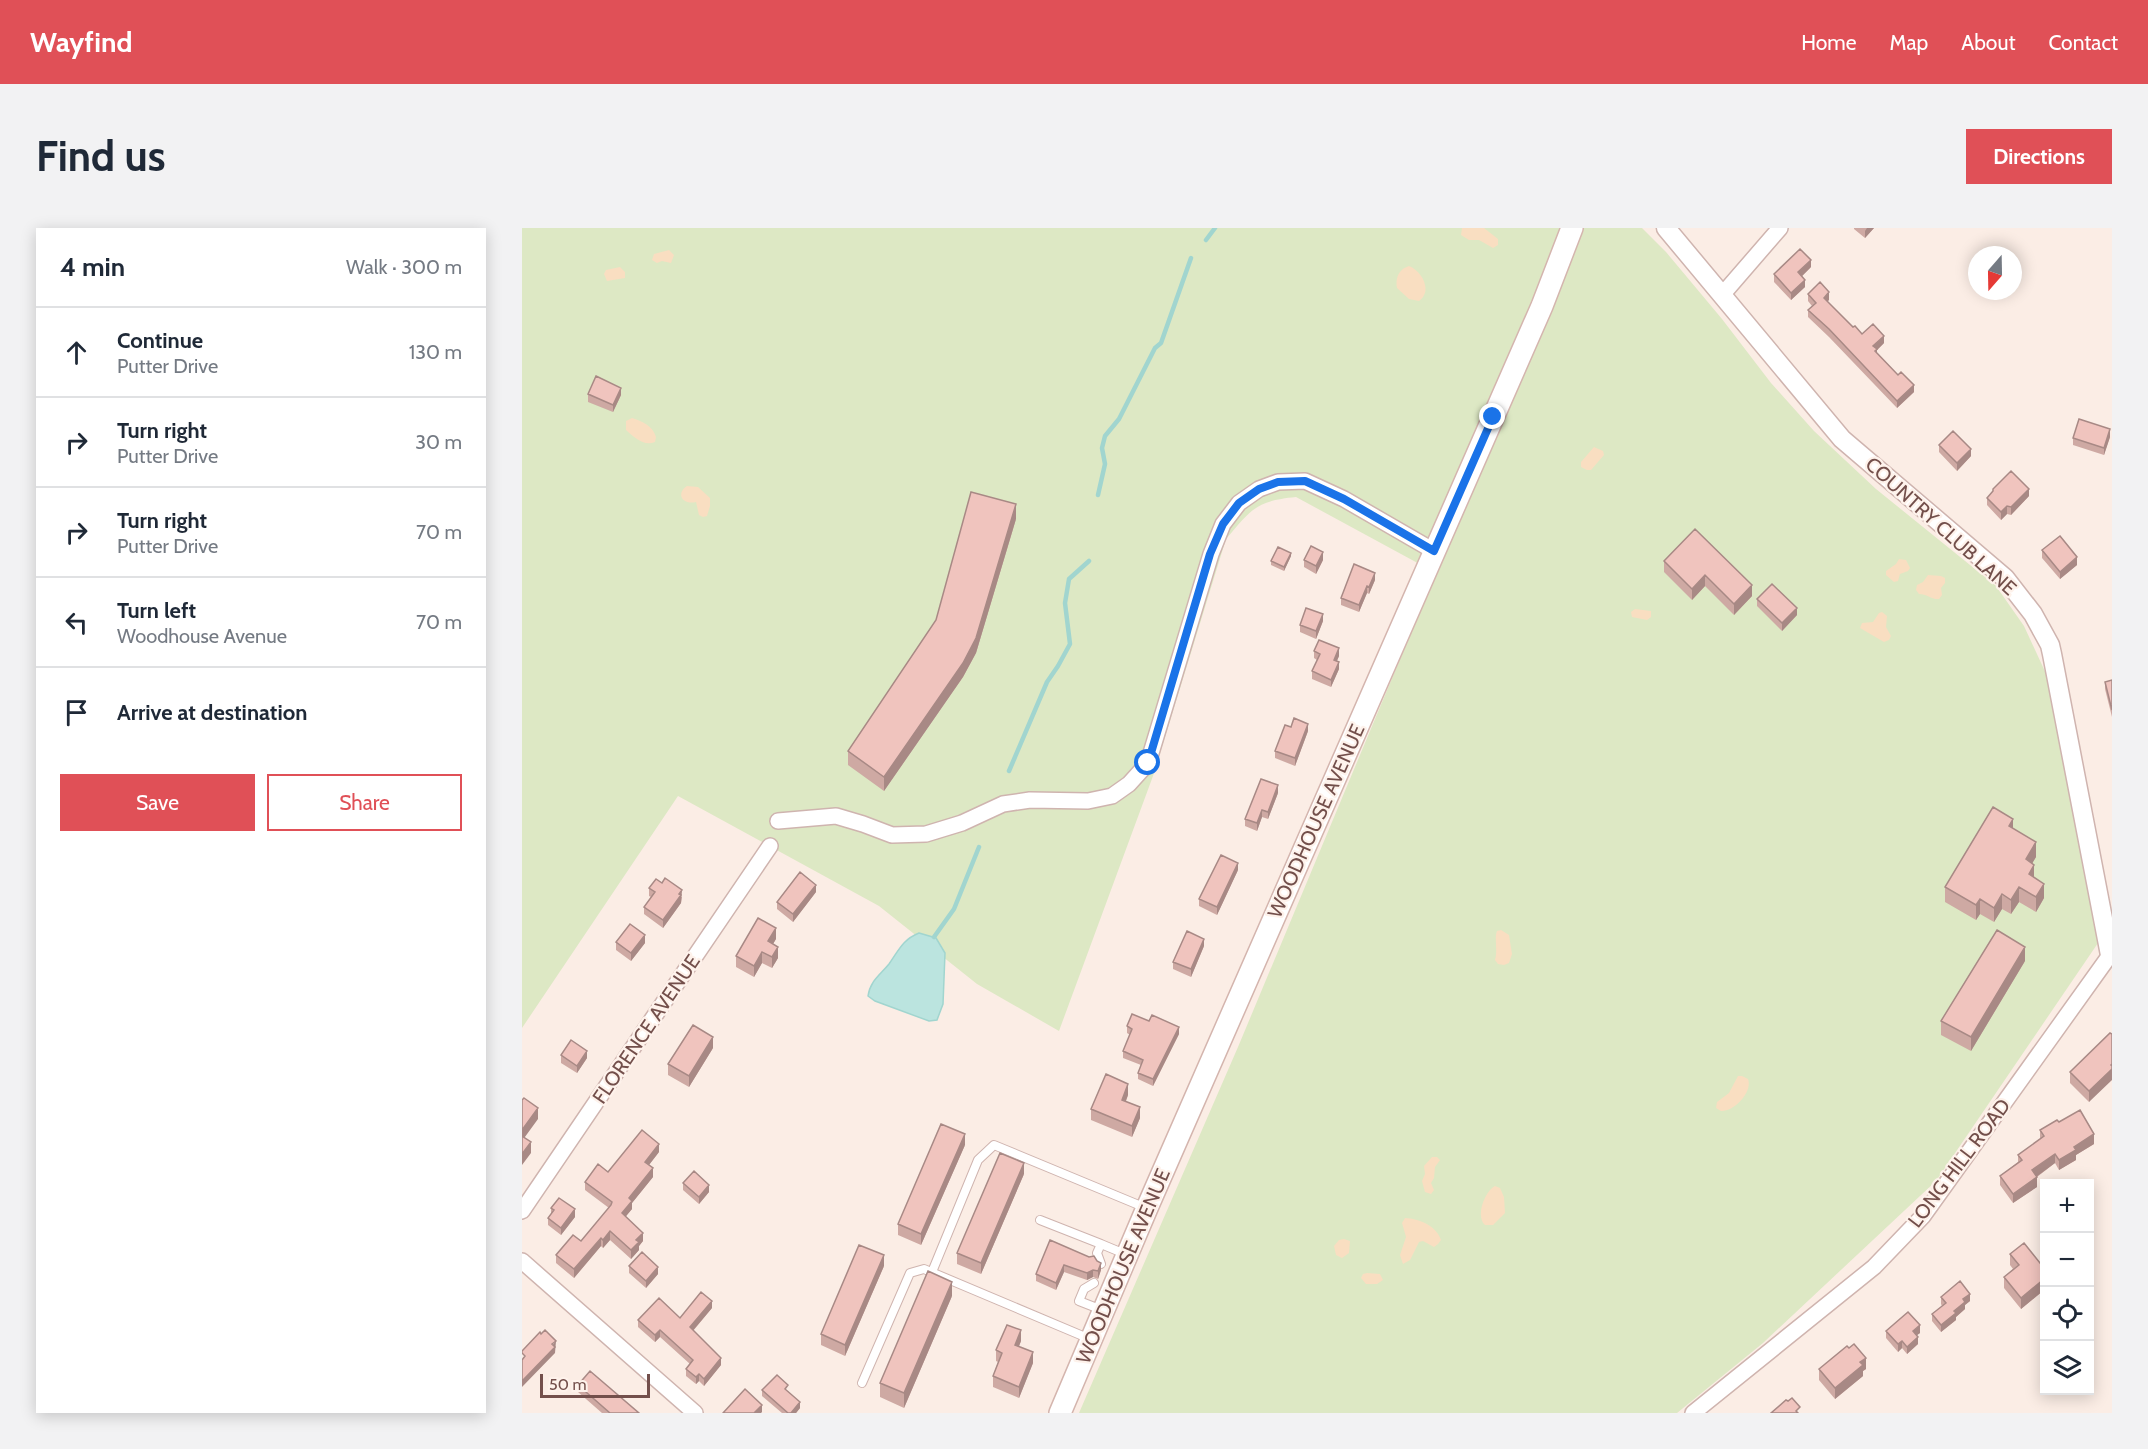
<!DOCTYPE html>
<meta charset="utf-8">
<style>
body{margin:0;font-family:Cabin,sans-serif;background:#f2f2f3;color:#1f2937}
.controls{position:absolute;right:18px;bottom:18px;display:grid;overflow:hidden;border-radius:0px;box-shadow:0 3px 15px #0003}
.controls button{width:54px;height:54px;display:grid;place-items:center;padding:0;border:0;border-bottom:2px solid #e0e1e3;background:#fff;color:#1f2937;font:30px sans-serif}
.compass{position:absolute;left:1446px;top:18px;width:54px;height:54px;border-radius:50%;background:#fff;box-shadow:0 3px 15px #0003;rotate:200deg}
.scale{position:absolute;left:18px;bottom:15px;width:110px;box-sizing:border-box;padding-left:6px;border:3px solid #734f4b;border-top:0;font-size:16px;line-height:21px;white-space:nowrap;color:#734f4b;-webkit-text-stroke:4px #fef2eb;paint-order:stroke}
.stop{position:absolute;width:18px;height:18px;margin:-14px;border:4px solid #1a73e8;border-radius:50%;background:#fff}
.stop.end{background:#1a73e8;border-color:#fff;box-shadow:0 2px 6px #0008}
.list{margin:0;padding:0;list-style:none}
h2{display:flex;justify-content:space-between;align-items:center;height:78px;margin:0;padding:0 24px;font-size:26px}
h2 small{font-size:20px;font-weight:400;color:#747a83}
.list li{display:grid;grid-template-columns:39px 1fr auto;gap:18px;align-items:center;box-sizing:border-box;height:90px;padding:0 24px;border-top:2px solid #e0e1e3}
.list b{display:block;font-size:22px;white-space:nowrap}
.list p{margin:0;font-size:20px;white-space:nowrap;color:#747a83}
.list em{font-size:20px;font-style:normal;color:#747a83}
.actions{display:flex;gap:12px;padding:18px 24px}
.actions a{flex:1;padding:14px 0;border:2px solid #e05057;border-radius:0px;text-align:center;font-size:21px;color:#e05057}
.actions .main{background:#e05057;color:#fff}
.icon{flex:none;width:33px;height:33px;fill:none;stroke:currentColor;stroke-width:2;stroke-linecap:round;stroke-linejoin:round}
.map{position:relative;flex:none;width:1590px;height:1185px;overflow:hidden;border-radius:0px}
header{display:flex;align-items:center;gap:36px;box-sizing:border-box;height:84px;padding:0 30px;background:#e05057;color:#fff}
header strong{font-size:28px}
nav{display:flex;gap:33px;margin-inline-start:auto;font-size:21px}
.intro{display:flex;align-items:center;justify-content:space-between;box-sizing:border-box;height:144px;padding:0 36px}
h1{margin:0;font-size:42px}
.button{padding:15px 27px;border-radius:0px;background:#e05057;color:#fff;font-size:21px;font-weight:700}
main{display:flex;gap:36px;padding:0 36px}
aside{flex:1;background:#fff;border-radius:0px;box-shadow:0 3px 15px #0003}
.map>svg:first-child{display:block}
.green{fill:#dde8c4}
.sand{fill:#f9dec1}
.water{fill:#bbe4df;stroke:#a1d5cf;stroke-width:1.5}
.lines{fill:none;stroke-linecap:round;stroke-linejoin:round}
.stream{stroke:#a1d5cf;stroke-width:4.5}
.service-casing{stroke:#cfb4af;stroke-width:10}
.minor-casing{stroke:#cfb4af;stroke-width:18}
.tertiary-casing{stroke:#cfb4af;stroke-width:21}
.secondary-casing{stroke:#d4b5ae;stroke-width:24}
.service{stroke:#fff;stroke-width:8}
.minor{stroke:#fff;stroke-width:15}
.tertiary{stroke:#fff;stroke-width:18}
.secondary{stroke:#fff;stroke-width:21}
.wall{fill:#cea9a3}
.shaded-wall{fill:#a88985}
.building{fill:#f0c4be;stroke:#a88985;stroke-width:1.5}
.route{stroke:#1a73e8;stroke-width:8}
.labels{text-anchor:middle;stroke-width:4.5;stroke-linejoin:round;paint-order:stroke}
.street-label{font-size:20px;fill:#734f4b;stroke:#fef2eb}
</style>
<header>
<strong>Wayfind</strong>
<nav><a>Home</a><a>Map</a><a>About</a><a>Contact</a></nav>
</header>
<div class="intro"><h1>Find us</h1><a class="button">Directions</a></div>
<main>
<aside>
<h2>4 min<small>Walk · 300 m</small></h2>
<ul class="list">
<li><svg class="icon" aria-label="ahead" viewBox="0 0 24 24"><path d="M12 20V5M6 11l6-6 6 6"/></svg><div><b>Continue</b><p>Putter Drive</p></div><em>130 m</em></li>
<li><svg class="icon" aria-label="right" viewBox="0 0 24 24"><path d="M7 20v-9h11M14 6l5 5-5 5"/></svg><div><b>Turn right</b><p>Putter Drive</p></div><em>30 m</em></li>
<li><svg class="icon" aria-label="right" viewBox="0 0 24 24"><path d="M7 20v-9h11M14 6l5 5-5 5"/></svg><div><b>Turn right</b><p>Putter Drive</p></div><em>70 m</em></li>
<li><svg class="icon" aria-label="left" viewBox="0 0 24 24"><path d="M17 20v-9H6M10 6l-5 5 5 5"/></svg><div><b>Turn left</b><p>Woodhouse Avenue</p></div><em>70 m</em></li>
<li><svg class="icon" aria-label="arrive" viewBox="0 0 24 24"><path d="M6 21V4h12l-3 4 3 4H6"/></svg><div><b>Arrive at destination</b></div></li>
</ul>
<div class="actions"><a class="main">Save</a><a>Share</a></div>
</aside>
<div class="map">
<svg width="1590" height="1185" viewBox="0 0 1590 1185">
<rect width="100%" height="100%" fill="#fbede5"/>
<path class="green" d="M0,0h1120l24,24 56,67 49,64 43,48 62,58 120,97 28,40 24,52 50,265 -162,238 -173,162 -86,70h-598l159,-366 198,-474 -140,-76c-41,4 -45,13 -70,42l-73,237 -94,255 -82,-47 -98,-78 -201,-110 -156,232z"/>
<path class="sand" d="M940,0h22l14,11v6l-5,3 -14,-8h-10l-8,-5z
M147,22l5,5 -3,8 -9,-2 -5,2 -5,-3 2,-6z
M887,38c13,5 24,25 10,35l-10,-2 -12,-11c-2,-10 2,-19 12,-22z
M98,39l5,5v6l-18,3 -3,-7 2,-4z
M110,190c10,3 21,8 24,19l-1,5c-11,5 -21,-5 -29,-12v-9z
M1072,219l9,4 1,4 -13,15h-4l-6,-3v-5z
M165,258l11,1 12,11v8l-3,10 -4,1 -4,-2 -3,-13c-13,3 -21,-8 -9,-16z
M1377,331l7,1 4,8 -2,3 -8,3 -2,7 -4,1 -8,-7v-4l10,-7z
M1406,347l13,1 4,2v5l-4,5 1,7 -3,4c-7,1 -12,-5 -20,-5l-3,-4 1,-5 6,-3z
M1113,381l16,2v6l-4,3 -15,-3 -1,-5z
M1360,384l5,4 -1,11 5,9 -2,4 -5,2 -24,-14 2,-5 11,-1 6,-9z
M979,702l8,5 3,19 -3,9 -5,2 -6,-1 -3,-4c3,-10 -1,-22 2,-29z
M1216,848h4l6,3c5,13 -14,33 -27,32l-5,-3 1,-6 12,-9z
M910,929h5l3,3 -5,7 -1,11 -3,5 3,7 -3,4 -6,-2 -3,-11 3,-7 -1,-8z
M973,958l5,2 4,9 1,16 -12,12h-8c-10,-9 0,-34 10,-39z
M883,990c14,1 31,7 36,22l-3,4 -4,3 -11,-6 -4,1 -9,18 -7,4 -3,-9 6,-18 -4,-14z
M822,1011l6,2 -1,12 -7,5 -6,-3 -2,-9 5,-6z
M845,1045l13,1 3,6 -6,4h-11l-5,-6 2,-4z"/>
<path class="water" d="M397,705l17,5 9,15 -2,51 -6,16 -8,1 -54,-20 -7,-5c2,-15 12,-21 21,-32 10,-14 13,-24 30,-31z"/>
<g class="lines">
<path class="stream" d="M684,12l9,-12
M576,267l7,-31 -3,-16 3,-12 14,-17 36,-71 6,-5 30,-85
M487,543l38,-89 11,-16 12,-22 -5,-41 4,-24 20,-18
M412,709l20,-28 25,-62"/>
<g class="service-casing">
<path id="service" d="M518,992l61,24 -4,9 4,11
M579,1016l24,10
M410,1044l46,-112 16,-15 152,63
M572,1055l-10,6 -5,12 23,9
M340,1155l48,-110 14,-4 166,70"/>
</g>
<g class="minor-casing">
<path id="minor" d="M1200,67l58,-67
M256,593l58,-5 27,8 29,11 34,-1 36,-11 41,-19 27,-4 58,1 24,-5 17,-12 19,-21 63,-209 12,-30 16,-21 20,-14 19,-7 27,-1 39,18 90,52
M0,983l248,-365
M0,1033l173,152
M1171,1185l181,-146 49,-51 187,-261"/>
</g>
<g class="tertiary-casing">
<path id="tertiary" d="M1144,0l176,211 163,139 28,36 17,31 2,9 58,301 2,-1"/>
</g>
<g class="secondary-casing">
<path id="secondary" d="M538,1185l87,-205 395,-902 30,-78"/>
</g>
<use href="#service" class="service"/>
<use href="#minor" class="minor"/>
<use href="#tertiary" class="tertiary"/>
<use href="#secondary" class="secondary"/>
</g>
<path class="wall" d="M1332,0h20l-9,10 -11,-9z
M1289,39l-9,9 3,11 -14,13 -17,-18v-8z
M1286,66l21,6 -2,1 26,26 9,7 22,9 -7,7v3l37,39 -17,16 -68,-71 -21,-20v-7l4,-4 -4,-5z
M66,166l33,1 -8,17 -25,-10z
M1588,209l-6,18 -31,-10v-7z
M1417,217l32,11 -14,15 -18,-19z
M1471,261l36,7 -18,19 -4,-1 -6,6 -14,-15v-7l6,-6z
M494,291l-40,134 -13,24 -79,114 -36,-26v-14z
M1173,301l57,67 -18,19 -29,-29 -13,14 -28,-28v-11z
M1520,322l35,15 -17,14 -18,-21z
M769,328l-7,15 -13,-6v-4z
M782,332h19l-7,14 -12,-7z
M853,352l-6,14 -2,-1 -8,19 -18,-7v-7z
M1235,371l40,16 -15,16 -25,-25z
M801,393l-7,18 -16,-7v-7z
M792,423l25,5 -2,5 2,8 -8,18 -19,-8v-8l5,-11 -3,-2z
M1590,452v37l-7,-28v-7z
M786,503l-13,35 -20,-8v-7z
M756,565l-10,26 -6,-2 -5,14 -12,-5v-7z
M1491,601l23,28 -4,6 2,15 10,20 -8,14 -17,-10 -8,12 -9,-5 -8,13 -14,-8 -4,6 -31,-18v-15z
M716,642l-21,45 -18,-9v-7z
M127,660l33,9 -1,6 -18,25 -19,-14v-7l7,-10 -2,-1z
M294,664l-23,30 -16,-13v-7z
M254,711l-3,5 5,14 -6,10 -10,-5 -8,14 -18,-10v-11z
M94,714l29,1 -14,18 -15,-11z
M682,718l-13,31 -18,-8v-7z
M1503,733l-54,90 -30,-16v-14z
M605,798l52,8 -26,52 -15,-7v-6l3,-8 -18,-7v-7l7,-16 -3,-2z
M1590,806l-23,68 -19,-19v-11z
M191,820l-24,39 -21,-12v-11z
M39,827l26,3 -10,15 -16,-10z
M606,867l-2,6 14,17 -8,19 -41,-17v-11z
M1537,894l35,22 -18,11v5l-17,10 -4,-7 -18,14v10l-24,16 -13,-18v-9l18,-14v-7l22,-16v-9z
M443,917l-44,100 -23,-10v-11z
M137,924l-10,13 4,12 -21,26v6l-7,8 18,24 -4,5v4l-8,9 -21,-19 -7,8 -2,-2 -27,32 -18,-15v-8l25,-14 28,-33 -24,-18v-8z
M502,946l-43,100 -24,-10v-11z
M161,955l26,9 -10,12 -16,-14z
M29,980l24,9 -14,18 -13,-10v-7l3,-4z
M528,1012l47,21 4,9 -3,9 -5,-2 -6,3 -23,-8 -8,18 -20,-9v-7z
M1488,1026l34,31v5l-23,19 -17,-21v-11l9,-8 -3,-4z
M107,1038l29,8 -12,14 -17,-15z
M362,1038l-39,90 -24,-11v-11z
M430,1068l-48,112 -24,-11v-14z
M1419,1069l29,4 -5,4v4l-9,8v3l-15,12 -9,-11v-7l10,-8 -1,-2z
M190,1080l-19,23 28,34 -17,21 -5,-5 -3,3 -10,-8v-7l4,-5 -30,-27 -5,5 -17,-15v-7l42,-2z
M1364,1103l34,2 -3,2 1,9 -11,10 -5,-6 -4,4 -12,-14z
M499,1113l-2,5 14,17 -14,35 -26,-11v-11l5,-14 -2,-1v-11z
M1327,1120l17,21 -3,2v5l-28,23 -16,-19v-11z
M56,1157l61,28h-37l-24,-21z
M240,1162l26,1 12,17 -4,5h-14l-20,-17z"/>
<path class="shaded-wall" d="M1345,0h7l-9,10v-7z
M1289,32v7l-13,13v-8z
M1283,52v7l-14,13v-7z
M1307,64v8l-5,5v-7z
M1362,108v7l-7,7v7l-4,-11z
M1392,157v7l-17,16v-7z
M99,160v7l-8,17v-7z
M1588,201v8l-6,18v-7z
M1449,221v7l-14,15v-8z
M1507,261v7l-18,19v-8z
M494,276v15l-40,134 -13,24 -79,114v-14z
M1485,278v8l-6,6v-8z
M801,324v8l-7,14v-8z
M769,325v3l-7,15v-4z
M1555,329v8l-17,14v-7z
M853,345v7l-6,14v-7z
M1183,347v11l-13,14v-11z
M1230,357v11l-18,19v-11z
M845,358v7l-8,19v-7z
M1275,380v7l-15,16v-8z
M801,386v7l-7,18v-8z
M817,420v8l-5,11v-7z
M817,434v7l-8,18v-7z
M786,496v7l-13,35v-8z
M756,557v8l-10,26v-7z
M740,582v7l-5,14v-8z
M1491,591v14l-4,-7z
M1514,614v15l-10,17v-15z
M716,635v7l-21,45v-8z
M1512,637v14l-5,-5z
M1522,656v14l-8,14v-15z
M294,657v7l-23,30v-8z
M1497,659v15l-8,12v-14z
M160,662l-1,13 -18,25v-8z
M1480,666v15l-8,13v-14z
M1458,671v15l-4,6v-15z
M254,700v11l-8,13v-11z
M123,707v8l-14,18v-8z
M682,711v7l-13,31v-8z
M256,719v11l-6,10v-11z
M1503,719v14l-54,90v-14z
M240,724v11l-8,14v-11z
M657,799v7l-26,52v-7z
M191,809v11l-24,39v-11z
M65,823v7l-10,15v-7z
M1590,836v16l-23,22v-11z
M606,856v11l-6,16v-11z
M618,879v11l-8,19v-11z
M16,880v11l-16,22v-11z
M443,906v11l-44,100v-11z
M1572,906v10l-18,11v5l-17,10v-10l15,-13z
M9,914v11l-9,12v-11z
M137,916v8l-14,18v-8z
M1533,926v9l-23,17v-10z
M502,935v11l-43,100v-11z
M131,940v9l-21,26v6l-10,12v-8l7,-15z
M1515,949v10l-24,16v-9z
M187,957v7l-10,12v-7z
M53,981v8l-14,18v-7z
M88,1003v9l-7,8v-8z
M121,1005v8l-4,5v4l-8,9v-9l5,-10z
M79,1010v8l-27,32v-9z
M362,1027v11l-39,90v-11z
M579,1035v7l-3,9v-8z
M542,1037v7l-8,18v-7z
M136,1039v7l-12,14v-7z
M571,1042v7l-6,3v-7z
M1522,1045v17l-23,19v-11z
M430,1054v14l-48,112v-15z
M1448,1066v7l-5,4v4l-9,8v3l-15,12v-7l13,-14 9,-12z
M190,1073v7l-22,26v-7z
M1398,1097v8l-7,5v-7z
M138,1102v7l-5,5v-7z
M499,1102v11l-6,15v-11z
M1396,1109v7l-11,10v-7z
M34,1113l-1,12 -33,34v-6z
M1380,1113v7l-4,4v-8z
M511,1124v11l-14,35v-11z
M199,1130v7l-17,21v-7z
M1344,1130v11l-3,2v5l-28,23v-11l25,-26z
M177,1146v7l-3,3v-7z
M278,1174v6l-4,5h-5z
M240,1177v7l-1,1h-7z"/>
<path class="building" d="M1278,21l11,11 -13,12 7,8 -14,13 -17,-19z
M1298,54l9,10 -5,6 29,29 2,-1 7,8 11,-10 11,12 -11,10 4,3 -2,2 23,24 3,-3 13,13 -17,16 -68,-72 -21,-19 8,-7 -8,-9z
M74,148l25,12 -8,17 -25,-11z
M1557,191l31,10 -6,19 -31,-10z
M1431,203l18,18 -14,14 -18,-18z
M1489,243l18,18 -18,18 -4,-1 -6,6 -14,-14 6,-7v-2z
M449,264l45,12 -40,134 -13,25 -79,114 -36,-26 88,-131z
M1173,301l57,56 -18,19 -29,-29 -13,14 -28,-28z
M1538,308l17,21 -17,15 -18,-22z
M789,318l12,6 -7,14 -12,-6z
M756,319l13,6 -7,14 -13,-6z
M832,336l21,9 -6,14 -2,-1 -8,19 -18,-7z
M1250,356l25,24 -15,15 -25,-24z
M784,380l17,6 -7,17 -16,-6z
M797,412l20,8 -5,12 5,2 -8,18 -19,-9 8,-17 -6,-3z
M1590,452v30l-7,-28z
M772,490l14,6 -13,34 -20,-7 10,-26 6,2z
M739,551l17,6 -10,27 -6,-2 -5,13 -12,-4z
M1471,579l20,12 -4,7 27,16 -10,17 8,6 -5,9 15,10 -8,13 -17,-10 -8,13 -9,-6 -8,14 -14,-9 -4,6 -31,-18z
M699,627l17,8 -21,44 -18,-8z
M278,644l16,13 -23,29 -16,-12z
M143,650l17,12 -3,4 2,1 -18,25 -19,-13 11,-15 -6,-4 7,-9 6,4z
M236,690l18,10 -8,13 10,6 -6,10 -10,-5 -8,14 -18,-10z
M108,696l15,11 -14,18 -15,-11z
M1475,702l28,17 -54,90 -30,-16z
M665,703l17,8 -13,30 -18,-7z
M610,786l17,7 3,-6 27,12 -26,52 -15,-6 5,-13 -20,-9 9,-22 -5,-3z
M171,797l20,12 -24,39 -21,-12z
M1588,805l2,1v30l-1,1 1,1v3l-23,22 -19,-19z
M49,812l16,11 -10,15 -16,-11z
M584,846l22,10 -6,16 18,7 -8,19 -41,-17z
M2,870l14,10 -16,22v-30z
M1558,882l14,24 -20,13 2,3 -17,10 -4,-6 -23,16 5,7 -24,17 -13,-18 22,-16 -4,-5 26,-19 -4,-6 17,-10 2,2z
M419,896l24,10 -44,100 -23,-10z
M120,902l17,14 -14,18 8,6 -24,30 3,3 -10,12 21,20 -7,7 3,2 -8,8 -21,-19 -7,9 -2,-2 -27,31 -18,-14 17,-20 8,6 30,-36 1,-3 -27,-20 13,-18 10,8z
M0,908l9,6 -9,12z
M478,925l24,10 -43,100 -24,-10z
M172,943l15,14 -10,12 -16,-14z
M37,970l16,11 -14,19 -13,-10 6,-8 -3,-2z
M528,1012l39,17 5,-1 3,5 4,2 -3,8 -5,-1 -6,3 -23,-8 -8,18 -20,-9z
M1502,1015l20,25v5l-3,3 3,3 -23,19 -17,-21 15,-12 -9,-11z
M337,1017l25,10 -39,90 -24,-11z
M120,1024l16,15 -12,14 -17,-15z
M406,1043l24,11 -48,111 -24,-10z
M1438,1053l10,13 -7,5 2,3 -11,9 2,2 -15,12 -9,-11 14,-11 -5,-6z
M179,1064l11,9 -22,26 31,31 -17,21 -5,-5 -3,3 -10,-8 7,-9 -33,-30 -5,5 -17,-15 21,-22 21,20z
M1386,1084l12,13 -7,6 5,6 -11,10 -5,-6 -4,3 -12,-13z
M485,1097l14,5 -6,15 18,7 -14,35 -26,-11 9,-23 -6,-3z
M23,1102l11,11 -4,3 3,3 -33,34v-21l3,-4 -3,-3v-2l18,-19 1,2z
M1332,1116l12,14 -6,4 3,3 -28,23 -16,-19 28,-23 2,2z
M68,1143l49,42h-29l-32,-28z
M255,1147l11,10 -3,4 15,13 -9,11h-3l-26,-23z
M223,1161l17,16 -8,8h-31z
M1270,1170l8,9 -4,4 2,2h-27l15,-13 2,1z"/>
<g class="lines">
<path class="route" d="M626,535l62,-209 13,-30 16,-21 20,-14 19,-7 27,-1 39,18 90,52 59,-134"/>
</g>
<g class="labels">
<g class="street-label">
<text transform="translate(1419 298) rotate(42)" y="7">COUNTRY CLUB LANE</text>
<text transform="translate(794 593) rotate(-66)" y="7">WOODHOUSE AVENUE</text>
<text transform="translate(124 801) rotate(-56)" y="7">FLORENCE AVENUE</text>
<text transform="translate(1437 935) rotate(-53)" y="7">LONG HILL ROAD</text>
<text transform="translate(601 1038) rotate(-67)" y="7">WOODHOUSE AVENUE</text>
</g>
</g>
</svg>
<div class="controls">
<button>+</button>
<button>−</button>
<button><svg class="icon" aria-label="locate" viewBox="0 0 24 24"><circle cx="12" cy="12" r="6"/><path d="M12 2v4M12 18v4M2 12h4M18 12h4"/></svg></button>
<button><svg class="icon" aria-label="layers" viewBox="0 0 24 24"><path d="M12 4l9 5-9 5-9-5zM3 14l9 5 9-5"/></svg></button>
</div>
<svg class="compass" viewBox="-18 -18 36 36"><path d="M0-13l5 13h-10z" fill="#e53935"/><path d="M0 13l5-13h-10z" fill="#747a83"/></svg>
<div class="scale">50 m</div>
<div class="stop" style="left:626px;top:535px"></div>
<div class="stop end" style="left:971px;top:189px"></div>
</div>
</main>
